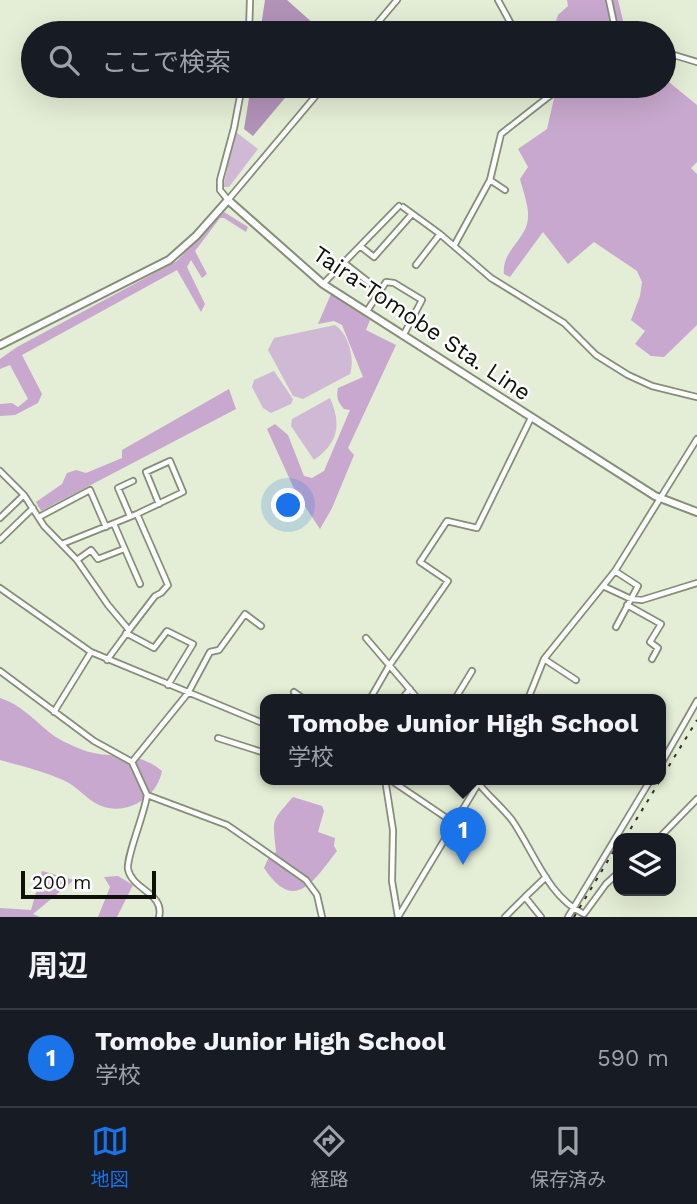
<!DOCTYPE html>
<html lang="ja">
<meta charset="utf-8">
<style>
body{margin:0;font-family:"Work Sans","Noto Sans JP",sans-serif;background:#20242c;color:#f1f3f6}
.controls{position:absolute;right:21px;bottom:21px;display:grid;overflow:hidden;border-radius:14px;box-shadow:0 7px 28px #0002}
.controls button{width:63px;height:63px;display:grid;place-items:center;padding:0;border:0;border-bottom:2px solid #363941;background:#171b24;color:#f1f3f6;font:35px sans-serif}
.scale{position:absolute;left:21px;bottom:18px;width:135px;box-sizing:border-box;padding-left:7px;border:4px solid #0e1108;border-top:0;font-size:19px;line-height:24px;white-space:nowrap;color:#0e1108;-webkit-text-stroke:5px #fff;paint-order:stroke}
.you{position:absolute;left:289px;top:506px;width:24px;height:24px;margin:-18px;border:5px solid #fff;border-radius:50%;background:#1a73e8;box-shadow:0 0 0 10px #1a73e833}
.badge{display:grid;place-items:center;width:46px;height:46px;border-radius:50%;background:#1a73e8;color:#fff;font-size:23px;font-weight:700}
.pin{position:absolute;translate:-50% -58px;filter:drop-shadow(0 2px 4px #0008)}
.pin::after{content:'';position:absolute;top:37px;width:24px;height:21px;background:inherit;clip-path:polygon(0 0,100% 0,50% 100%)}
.popup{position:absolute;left:260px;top:694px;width:406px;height:91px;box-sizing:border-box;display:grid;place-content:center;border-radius:14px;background:#171b24;filter:drop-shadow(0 2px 5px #0005);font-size:23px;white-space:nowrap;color:#9ea1a6}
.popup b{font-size:26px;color:#f1f3f6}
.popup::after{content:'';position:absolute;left:50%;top:100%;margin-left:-14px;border:14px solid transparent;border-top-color:#171b24}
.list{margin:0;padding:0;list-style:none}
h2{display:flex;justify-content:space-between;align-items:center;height:91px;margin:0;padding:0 28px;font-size:30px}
h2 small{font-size:23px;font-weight:400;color:#9ea1a6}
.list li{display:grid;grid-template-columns:46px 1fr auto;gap:21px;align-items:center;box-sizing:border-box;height:98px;padding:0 28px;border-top:2px solid #363941}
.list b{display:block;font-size:26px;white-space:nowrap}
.list p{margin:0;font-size:23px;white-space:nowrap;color:#9ea1a6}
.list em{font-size:23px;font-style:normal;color:#9ea1a6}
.icon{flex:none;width:38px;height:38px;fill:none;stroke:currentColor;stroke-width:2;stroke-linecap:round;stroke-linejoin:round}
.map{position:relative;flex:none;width:697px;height:917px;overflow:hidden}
.search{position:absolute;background:#171b24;box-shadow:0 7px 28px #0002;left:21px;right:21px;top:21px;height:77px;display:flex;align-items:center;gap:18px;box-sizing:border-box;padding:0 24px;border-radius:38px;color:#9ea1a6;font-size:26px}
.sheet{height:189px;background:#171b24}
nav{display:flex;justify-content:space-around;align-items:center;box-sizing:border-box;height:98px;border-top:2px solid #363941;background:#171b24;font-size:19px;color:#9ea1a6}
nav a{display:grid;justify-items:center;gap:4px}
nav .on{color:#1a73e8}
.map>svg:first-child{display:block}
.green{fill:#d0b9d5}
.forest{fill:#c8a8ce}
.water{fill:#b293b8}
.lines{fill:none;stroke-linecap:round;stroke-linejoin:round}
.minor-casing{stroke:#858e78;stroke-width:8}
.major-casing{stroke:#858e78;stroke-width:10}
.minor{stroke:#fff;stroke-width:4.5}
.major{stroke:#fff;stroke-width:6}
.rail{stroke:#2f3328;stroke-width:2;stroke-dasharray:3.5 7;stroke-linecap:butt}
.labels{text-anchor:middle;stroke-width:5;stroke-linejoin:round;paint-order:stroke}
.street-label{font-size:23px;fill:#0e1108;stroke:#fff}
</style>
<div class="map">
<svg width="697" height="917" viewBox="0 0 697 917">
<rect width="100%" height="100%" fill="#e4edd5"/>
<path class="green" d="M236,132l22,17 -29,38h-6z
M335,325c14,9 20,34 15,49l-47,25 -10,-3 -25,-46 6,-12z
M274,371l19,28 -2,5 -20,9 -8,-5 -11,-21 2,-7z
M330,398c12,27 8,45 -16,62l-23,-34 1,-7z"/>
<path class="forest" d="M567,0h51l8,33h-74l6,-18 10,-9z
M664,78l33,27v57l-6,6 6,6v151l-33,32 -13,-1 -16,-12 10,-13 -14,-11 9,-24 2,-14 -5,-11 -43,-29 -26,22 -25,-32 -33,45 -6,-3c-3,-23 23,-35 24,-56 1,-12 -5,-27 -8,-39l8,-12 -10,-18 29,-20 8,-35 25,-8h84z
M224,212l24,15 -2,5 -22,-14h-4l-25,33 12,23 -5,4 -11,-18 -4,7 18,37 -4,8 -24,-42 -155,85 20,39 -4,9 -23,12 -15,1v-12l12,-1 6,4 10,-8 -18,-34 -10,4v-10l17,-12 160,-86z
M331,294l39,26 -4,10 30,15 -48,103 6,7 -22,53 -12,21 -24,-36 -29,-64 8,-5 13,11 16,41 8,2 12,-7 26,-61 -6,-1c-6,-7 -8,-11 -6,-21l25,-11 -21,-52 -8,-4 -16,3z
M229,389l7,20 -195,102 -5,-9 26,-18 5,-11 9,-3 10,3 36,-15v-8z
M0,698c20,6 33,21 49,34 8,7 20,12 29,16 31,14 55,-1 84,23 -5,27 -36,46 -63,34 -13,-6 -22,-19 -36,-25 -20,-9 -42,-14 -63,-20z
M293,797l29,9 2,5 -6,21 17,6 -1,8 3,5c-23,29 -42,64 -73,17l4,-9 8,-7c-3,-33 -6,-29 17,-55z
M42,871l32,9 -41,34 7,3h-40v-9l31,2z
M118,876l15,9 -16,32h-19l12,-30 -6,-10z"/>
<path class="water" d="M265,0h22l37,33h-64z
M251,86h44l-42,50 -9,-7z"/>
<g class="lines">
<g class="minor-casing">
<path id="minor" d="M498,0l18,33
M609,0l7,33
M249,33l1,-33
M369,33l28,-33
M664,52l33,10
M242,86l-8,42 -14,52v10l8,10 96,-114
M490,180l15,10
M403,207l37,27 51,44 73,45 32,32 32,20 24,11 45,11
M360,246l14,11 38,-43
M454,246l36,-66 11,-46 51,-40 -4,-8
M343,262l37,29
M416,265l24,-31
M323,284l76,-78
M367,311l19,-29 8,1 28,17 -19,36
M0,471l24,24 20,31 33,34 31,45 21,25 -22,30
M137,514l46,-22 -13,-31 -24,11 13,32
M130,516l-12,-28 15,-7
M39,517l51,-27 16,37
M0,518l24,-23
M114,524l26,60
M0,540l33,-32
M62,544l75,-30 31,71 -7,8 -6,3 -26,34
M77,560l14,-10 7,9 26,-10
M615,571l23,15 -22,41
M603,586l28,13 11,1 55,-17
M0,588l91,64 174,72
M627,605l34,19 -11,18 8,6 -6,11
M126,633l28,15 13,-17 26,13 -25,41
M366,638l52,61
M544,659l32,21
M0,671l94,70 38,21 15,33c-2,18 -21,62 -19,74 4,21 37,24 31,48
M294,692l10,7
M370,699l19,-33 59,-85 -28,-19 27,-41 30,7 54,-110
M402,699l8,-10
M455,699l17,-28
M528,699l16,-40 71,-88 82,-132
M54,712l37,-60
M218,738l47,15
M132,762l56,-69 22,-41 9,-2 26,-36 16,12
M661,764l36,-63
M385,779l8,51 -1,51 6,36
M389,779l65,44
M475,779c11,15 26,27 37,41 22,32 36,77 72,94l22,-30 12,-11
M399,785l4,-6
M147,795l80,30 32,22 47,33 11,15 5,22
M659,838l38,-39
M398,917l83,-138
M505,917l20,-20
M541,917l-16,-20 21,-20
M568,917l83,-138"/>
</g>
<g class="major-casing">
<path id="major" d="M0,345l169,-85 27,-24 32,-36 95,84 332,212 42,16"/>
</g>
<use href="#minor" class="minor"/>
<use href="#major" class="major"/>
<path class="rail" d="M625,838l72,-118
M574,917l44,-73"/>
</g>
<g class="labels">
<g class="street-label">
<text transform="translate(422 323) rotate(34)" y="8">Taira-Tomobe Sta. Line</text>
</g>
</g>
</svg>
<div class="controls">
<button><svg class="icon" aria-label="layers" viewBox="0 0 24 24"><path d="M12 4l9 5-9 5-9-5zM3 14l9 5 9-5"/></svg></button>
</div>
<div class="scale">200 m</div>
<div class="you"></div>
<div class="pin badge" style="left:463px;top:865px">1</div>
<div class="popup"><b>Tomobe Junior High School</b>学校</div>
<div class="search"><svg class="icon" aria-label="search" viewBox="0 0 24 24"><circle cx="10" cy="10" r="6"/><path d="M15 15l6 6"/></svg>ここで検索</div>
</div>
<section class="sheet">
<h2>周辺<small></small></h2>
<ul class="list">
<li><span class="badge">1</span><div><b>Tomobe Junior High School</b><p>学校</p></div><em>590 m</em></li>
</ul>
</section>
<nav>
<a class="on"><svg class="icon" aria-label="map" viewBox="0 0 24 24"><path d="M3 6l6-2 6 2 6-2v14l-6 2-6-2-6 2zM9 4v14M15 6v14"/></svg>地図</a>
<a><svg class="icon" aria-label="directions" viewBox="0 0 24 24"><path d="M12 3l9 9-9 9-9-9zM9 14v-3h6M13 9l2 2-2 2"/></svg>経路</a>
<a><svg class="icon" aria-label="saved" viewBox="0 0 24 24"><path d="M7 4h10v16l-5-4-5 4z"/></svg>保存済み</a>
</nav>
